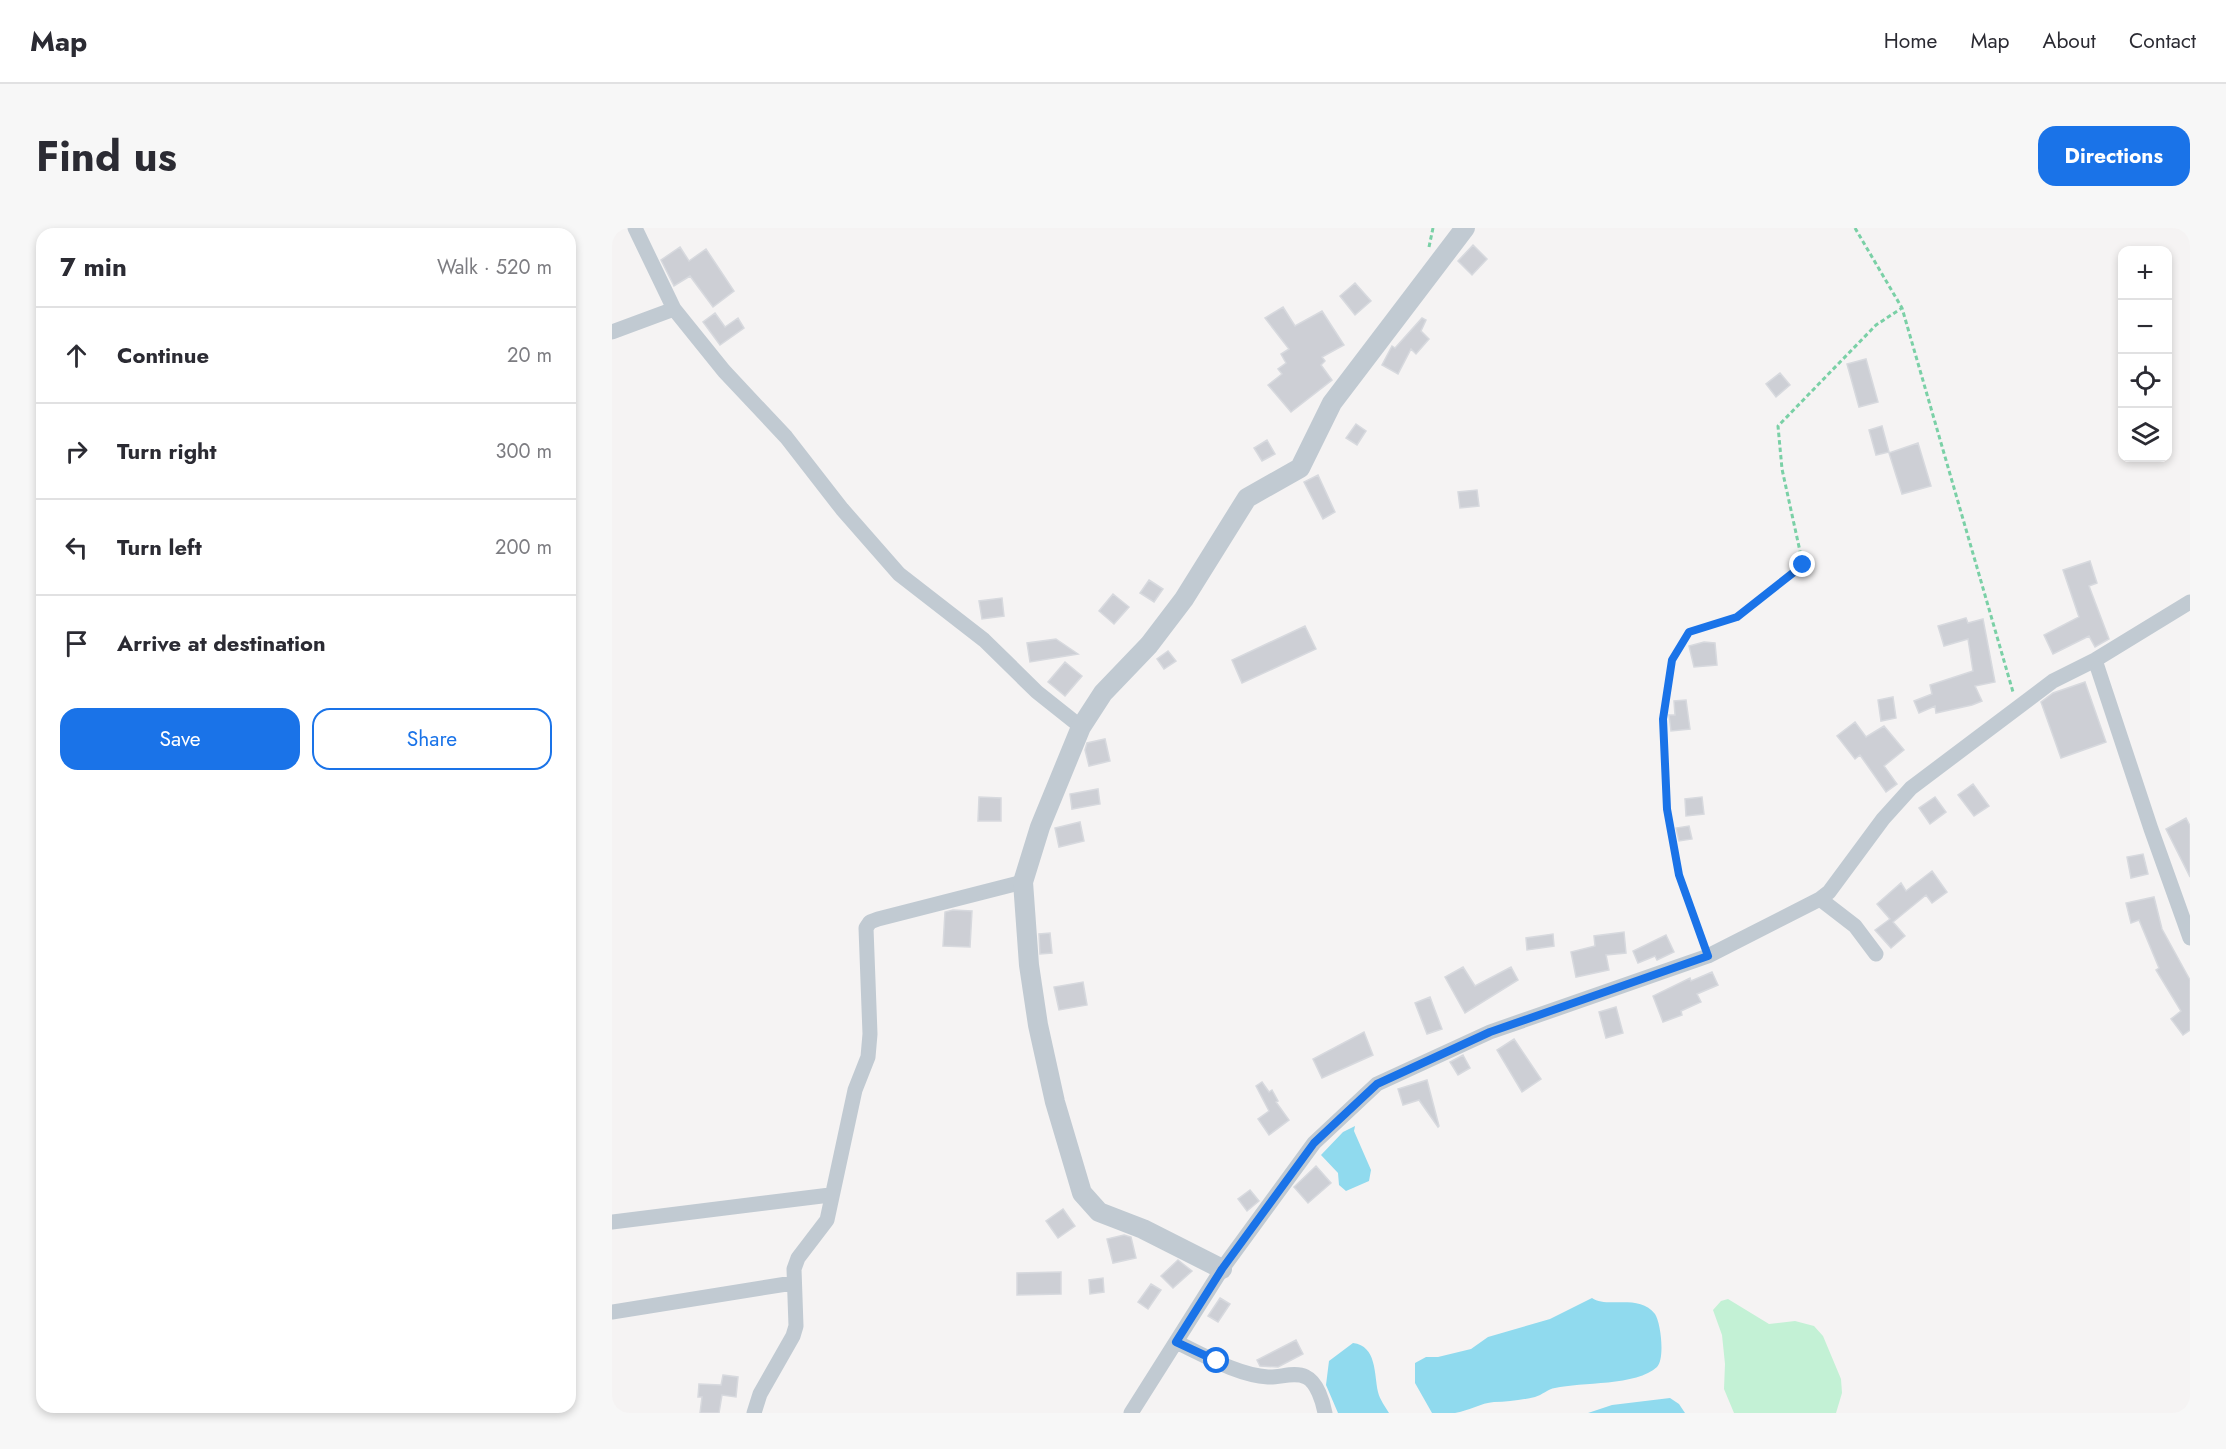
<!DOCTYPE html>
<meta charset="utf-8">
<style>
body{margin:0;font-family:Jost,sans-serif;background:#f7f7f7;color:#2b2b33}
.controls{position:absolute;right:18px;top:18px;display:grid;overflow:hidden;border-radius:12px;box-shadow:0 3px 9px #0003}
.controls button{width:54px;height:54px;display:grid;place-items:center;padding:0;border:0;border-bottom:2px solid #e1e1e2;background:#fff;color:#2b2b33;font:30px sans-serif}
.stop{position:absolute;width:18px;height:18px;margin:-14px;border:4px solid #1a73e8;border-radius:50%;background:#fff}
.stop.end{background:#1a73e8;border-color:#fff;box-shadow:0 2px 6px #0008}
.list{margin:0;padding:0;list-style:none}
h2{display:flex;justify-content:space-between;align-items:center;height:78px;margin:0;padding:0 24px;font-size:26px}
h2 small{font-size:20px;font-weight:400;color:#7c7c81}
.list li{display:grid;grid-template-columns:39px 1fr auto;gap:18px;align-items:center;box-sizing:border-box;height:96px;padding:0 24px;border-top:2px solid #e1e1e2}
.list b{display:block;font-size:22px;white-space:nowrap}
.list em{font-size:20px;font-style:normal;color:#7c7c81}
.actions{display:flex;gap:12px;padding:18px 24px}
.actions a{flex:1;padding:14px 0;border:2px solid #1a73e8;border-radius:18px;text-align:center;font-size:21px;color:#1a73e8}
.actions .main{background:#1a73e8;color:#fff}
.icon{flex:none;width:33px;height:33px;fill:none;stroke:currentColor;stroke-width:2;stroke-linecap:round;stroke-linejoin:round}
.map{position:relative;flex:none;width:1578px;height:1185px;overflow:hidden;border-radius:18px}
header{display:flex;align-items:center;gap:36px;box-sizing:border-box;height:84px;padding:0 30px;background:#fff;border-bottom:2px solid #e1e1e2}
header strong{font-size:28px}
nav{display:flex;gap:33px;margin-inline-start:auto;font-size:21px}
.intro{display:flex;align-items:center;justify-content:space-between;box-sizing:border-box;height:144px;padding:0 36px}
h1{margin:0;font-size:42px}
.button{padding:15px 27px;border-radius:18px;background:#1a73e8;color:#fff;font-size:21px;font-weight:700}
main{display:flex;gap:36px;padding:0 36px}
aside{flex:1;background:#fff;border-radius:18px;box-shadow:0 3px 9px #0003}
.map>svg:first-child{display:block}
.green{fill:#c3f1d5}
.water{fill:#90daee}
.building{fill:#cdcfd5;stroke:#d7d9de;stroke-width:1.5}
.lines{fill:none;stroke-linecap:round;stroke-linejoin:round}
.path{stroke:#7ad0a6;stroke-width:3;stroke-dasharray:4.5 3;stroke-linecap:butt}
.minor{stroke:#c1cad2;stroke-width:15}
.tertiary{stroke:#c1cad2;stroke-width:20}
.route{stroke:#1a73e8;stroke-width:8}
</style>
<header>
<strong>Map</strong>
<nav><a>Home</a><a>Map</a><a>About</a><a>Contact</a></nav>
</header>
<div class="intro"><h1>Find us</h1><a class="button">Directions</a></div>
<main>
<aside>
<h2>7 min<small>Walk · 520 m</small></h2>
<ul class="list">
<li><svg class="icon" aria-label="ahead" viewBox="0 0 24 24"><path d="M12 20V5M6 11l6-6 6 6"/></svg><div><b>Continue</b></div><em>20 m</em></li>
<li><svg class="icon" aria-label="right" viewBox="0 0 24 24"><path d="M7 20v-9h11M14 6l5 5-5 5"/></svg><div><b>Turn right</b></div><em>300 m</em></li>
<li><svg class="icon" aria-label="left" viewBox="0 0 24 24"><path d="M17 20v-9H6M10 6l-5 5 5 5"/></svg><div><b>Turn left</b></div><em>200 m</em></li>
<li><svg class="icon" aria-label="arrive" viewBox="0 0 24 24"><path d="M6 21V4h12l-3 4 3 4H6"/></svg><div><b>Arrive at destination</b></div></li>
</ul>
<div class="actions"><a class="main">Save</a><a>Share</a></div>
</aside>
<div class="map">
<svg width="1578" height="1185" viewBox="0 0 1578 1185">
<rect width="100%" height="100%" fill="#f5f3f3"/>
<path class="green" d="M1116,1071l41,25 26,-3 19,5 9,10 18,43 1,14 -6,20h-102l-10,-24 1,-25 -3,-29 -9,-25 8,-9z"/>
<path class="water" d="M743,898l-1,5 17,39 -2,11 -23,10 -7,-6 -1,-12 -17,-18 22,-23z
M980,1070c15,11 47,-5 63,16 6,9 10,45 2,53 -20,19 -76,15 -102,21 -7,1 -13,7 -20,9 -14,3 -27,5 -41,5 -13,1 -26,9 -39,11 -8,0 -16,0 -23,0l-17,-30v-20l11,-6h12l33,-8 17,-12 62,-18z
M741,1115c24,3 21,31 25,49 2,8 7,14 11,21h-51l-12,-28 3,-24z
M1058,1170l9,6 6,9h-97l24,-8z"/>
<path class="building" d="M861,17l14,14 -15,16 -14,-14z
M68,19l9,14 17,-12 28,42 -21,16 -23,-31 -16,10 -13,-26z
M743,55l16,18 -16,14 -15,-19z
M671,79l12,19 27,-15 22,34 -22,12 3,4 -4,4 11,15 -41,32 -23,-27 14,-11 -4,-5 8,-6 -5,-9 8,-5 -24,-31z
M103,85l10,14 13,-9 6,10 -24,17 -17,-23z
M810,90l4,2 -5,11 8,8 -13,15 -5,-5 -13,25 -16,-9 10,-19 3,2z
M1254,131l12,43 -19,5 -12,-43z
M1168,145l10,12 -14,12 -10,-13z
M744,196l10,7 -9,14 -11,-7z
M1270,198l7,26 -13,3 -7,-25z
M655,212l8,14 -13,7 -8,-13z
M1306,215l13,43 -29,8 -13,-41z
M706,247l17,37 -12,7 -19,-37z
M865,262l2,16 -19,2 -2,-16z
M1478,333l7,22 -8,3 20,53 -14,8 -6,-11 -36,18 -9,-19 35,-18 -16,-47z
M537,352l14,9 -9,13 -14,-9z
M501,366l16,13 -15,17 -15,-13z
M390,370l2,18 -22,3 -3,-18z
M1354,390l2,5 15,-4 12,63 -20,4 7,15 -10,4 -36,8 -1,-7 -16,7 -5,-12 18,-7 -2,-9 43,-14 -5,-32 -24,7 -6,-20z
M693,398l11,23 -74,34 -10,-23z
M444,411l22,15 -48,8 -3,-19z
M1092,414l11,1 2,22 -23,2 -5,-21z
M556,423l8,10 -12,8 -7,-10z
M453,434l17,14 -17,20 -17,-14z
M1473,454l21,60 -45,16 -20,-56 12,-9z
M1281,469l3,21 -15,3 -3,-21z
M1074,472l4,29 -19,2 -2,-16h6l-1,-14z
M1243,494l11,15 18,-11 20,24 -20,16 13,18 -11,8 -26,-37 -5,4 -18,-23z
M493,511l5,22 -21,5 -4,-16 2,-7z
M1361,556l16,22 -15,10 -16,-21z
M486,561l2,15 -28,5 -2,-15z
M367,569l22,1v23h-23z
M1090,569l2,17 -18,2 -1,-17z
M1323,569l11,15 -16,12 -11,-16z
M1574,590l4,8v51l-24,-48z
M468,594l4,19 -25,6 -4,-19z
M1077,598l3,13 -13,2 -3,-13z
M1531,626l5,20 -17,4 -4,-21z
M1320,643l15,21 -15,11 -6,-8 -33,27 12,14 -14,12 -16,-18 15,-11 -13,-15 24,-21 5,8z
M1542,669l8,32 28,51v50l-7,5 -12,-16 10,-8 -25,-41 3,-2 -20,-48 -8,3 -5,-20z
M341,682l19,1 -2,36 -27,-1 2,-34z
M1012,704l2,21 -20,2 3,15 -33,7 -5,-25 24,-6 -1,-10z
M438,705l2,20 -12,1 -1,-20z
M941,706l1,12 -27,4 -1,-12z
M1054,707l8,17 -17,8 -2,-4 -17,7 -5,-12z
M851,739l12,19 36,-19 7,13 -53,33 -20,-36z
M1100,744l6,13 -21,9 4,8 -20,9 1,4 -19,7 -10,-26 37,-18 1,3z
M471,754l4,23 -28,5 -5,-23z
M818,769l12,32 -15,5 -12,-31z
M1004,779l7,26 -17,5 -7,-26z
M752,804l9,23 -51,23 -9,-19z
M902,811l27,40 -19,13 -25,-42z
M851,827l7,13 -12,7 -8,-13z
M815,852l12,46 -1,1 -19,-27 -16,5 -5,-16z
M650,854l7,10 3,-2 6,11 -2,1 13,18 -20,15 -11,-16 11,-8 -13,-25z
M704,938l15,17 -23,20 -14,-16z
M638,962l9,11 -12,10 -9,-12z
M451,981l12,17 -17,12 -12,-17z
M512,1007l7,2 5,21 -23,5 -6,-24z
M566,1032l14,11 -19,17 -12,-12z
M449,1044v22l-44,1v-22z
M491,1050l1,14 -14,2 -1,-14z
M539,1056l10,6 -13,19 -10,-7z
M608,1070l10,6 -12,18 -10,-6z
M684,1112l7,14 -25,13 -18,-1 -3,-6z
M111,1147l15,2 -2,20 -14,-2 -3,18h-19l2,-16h-4l1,-13 22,1z"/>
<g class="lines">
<path class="path" d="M1243,0l47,80 111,384
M817,19l4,-19
M1091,714l-24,-67 -12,-66 -4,-90 9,-59 18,-28 47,-15 66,-52 -21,-96 -4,-43 98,-101 26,-17"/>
<path class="minor" d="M23,0l39,81 50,62 62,66 56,72 57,65 85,66 53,52 44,35
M0,104l62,-23
M1483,432l56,169 39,109
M1208,671l35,27 21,28
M0,994l218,-27
M0,1084l181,-29
M564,1114c28,13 61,33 92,35 12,1 26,-6 38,0 11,5 17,25 19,36
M142,1185l6,-19 33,-58 3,-10 -2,-57 4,-11 29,-38 28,-130 13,-33 2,-23 -4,-106 4,-6 8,-3 145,-37
M519,1185l91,-144 92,-126 63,-59 113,-52 218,-76 112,-57 9,-7 54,-73 28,-31 142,-107 42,-21 95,-58"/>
<path class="tertiary" d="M610,1041l-79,-40 -44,-17 -17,-19 -27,-91 -17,-77 -9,-60 -6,-83 17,-55 41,-100 22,-34 46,-48 35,-46 63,-101 53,-30 32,-65 133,-175"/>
</g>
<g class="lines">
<path class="route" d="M605,1133l-41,-19 46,-73 92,-126 63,-59 113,-52 218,-76 -29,-81 -12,-66 -4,-90 9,-59 17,-28 48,-15 66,-52"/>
</g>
</svg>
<div class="controls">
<button>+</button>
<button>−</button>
<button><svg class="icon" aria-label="locate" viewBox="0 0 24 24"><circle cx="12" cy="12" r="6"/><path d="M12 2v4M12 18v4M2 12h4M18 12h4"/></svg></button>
<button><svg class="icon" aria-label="layers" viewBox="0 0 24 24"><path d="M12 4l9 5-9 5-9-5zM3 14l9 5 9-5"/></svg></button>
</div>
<div class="stop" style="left:605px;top:1133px"></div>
<div class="stop end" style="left:1191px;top:337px"></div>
</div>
</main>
